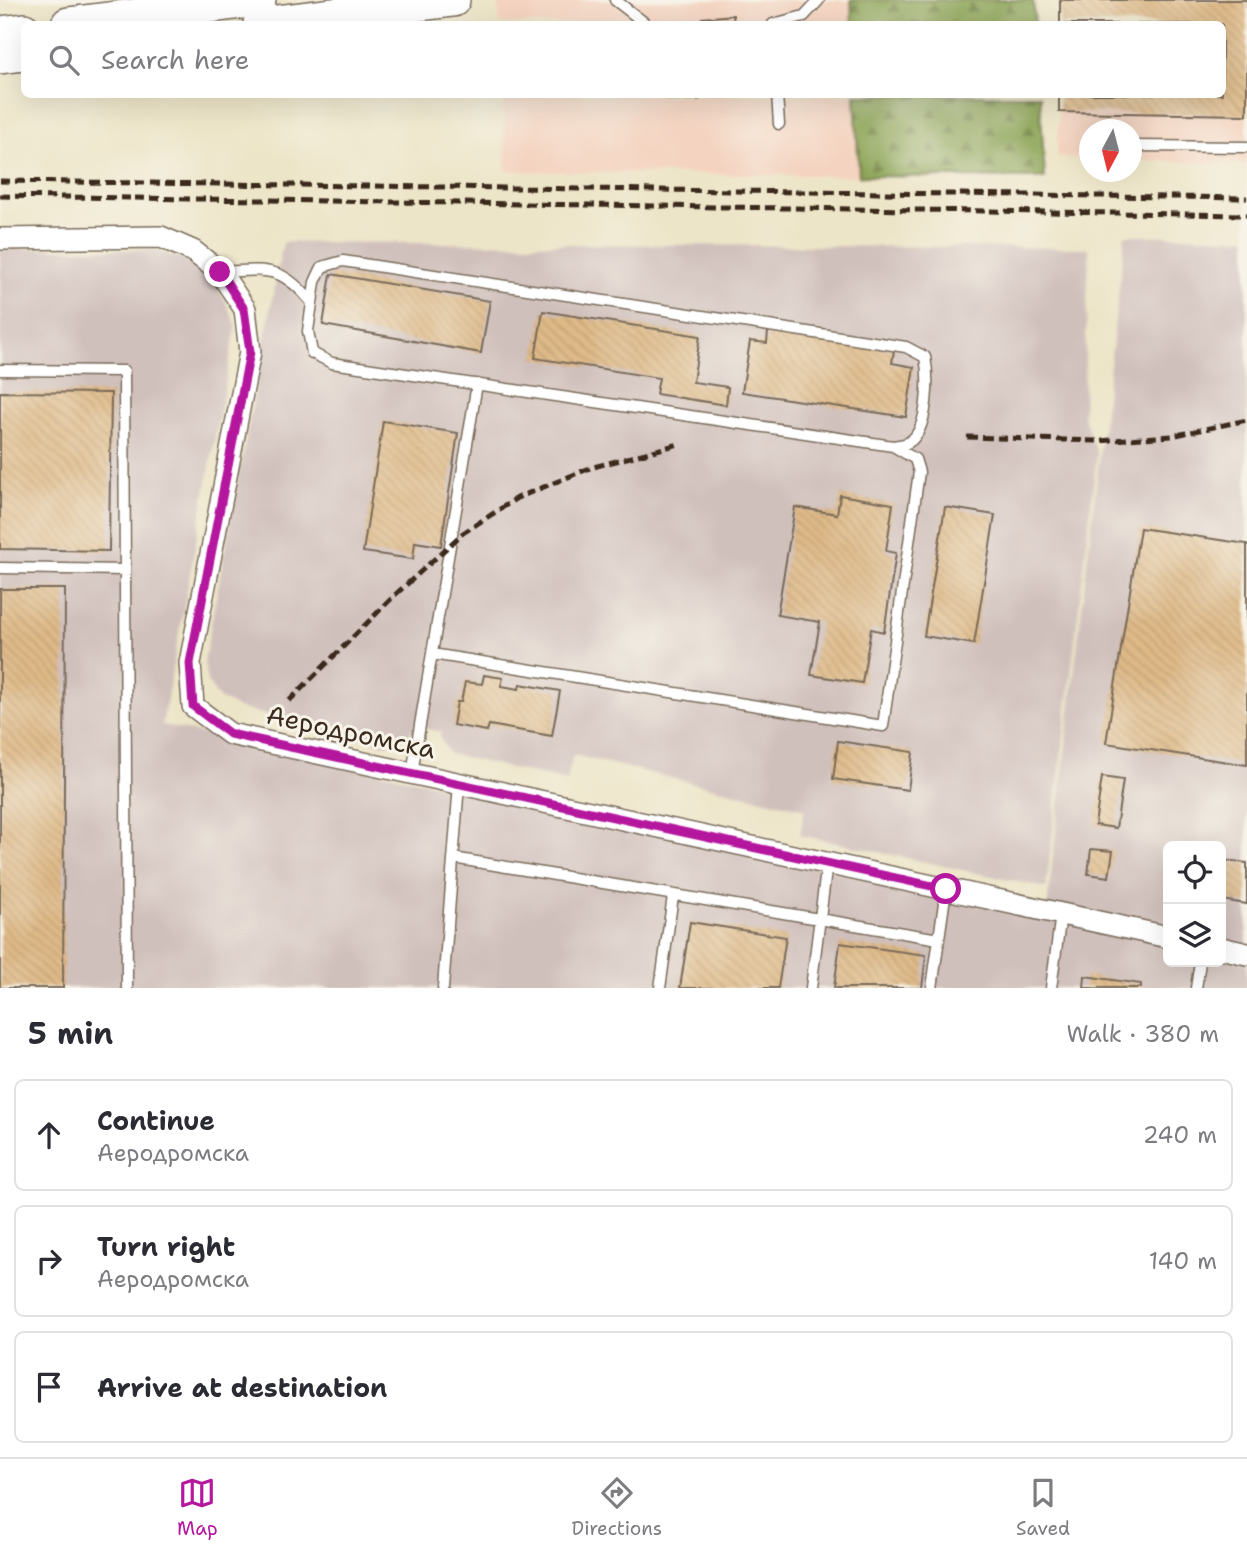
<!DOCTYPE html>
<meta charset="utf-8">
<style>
body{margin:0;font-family:"Shantell Sans",sans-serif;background:#f7f7f7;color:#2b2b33}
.controls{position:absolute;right:21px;bottom:21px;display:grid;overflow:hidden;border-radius:10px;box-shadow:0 7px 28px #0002}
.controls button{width:63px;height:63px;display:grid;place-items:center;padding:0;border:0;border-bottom:2px solid #e1e1e2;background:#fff;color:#2b2b33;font:35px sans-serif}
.compass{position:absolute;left:1079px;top:119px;width:63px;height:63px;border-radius:50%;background:#fff;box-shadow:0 7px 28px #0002;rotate:187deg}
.stop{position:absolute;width:21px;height:21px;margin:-16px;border:5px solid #b5179e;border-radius:50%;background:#fff}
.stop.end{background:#b5179e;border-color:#fff;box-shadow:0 2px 7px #0008}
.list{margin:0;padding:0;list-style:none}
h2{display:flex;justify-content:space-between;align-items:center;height:91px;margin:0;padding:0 28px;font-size:30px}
h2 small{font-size:23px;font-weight:400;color:#7c7c81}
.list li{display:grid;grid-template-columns:46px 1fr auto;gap:21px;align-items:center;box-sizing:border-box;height:112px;margin:0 14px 14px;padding:0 14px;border:2px solid #e1e1e2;border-radius:10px}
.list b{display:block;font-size:26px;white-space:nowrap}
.list p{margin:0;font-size:23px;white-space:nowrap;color:#7c7c81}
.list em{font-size:23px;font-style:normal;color:#7c7c81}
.icon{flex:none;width:38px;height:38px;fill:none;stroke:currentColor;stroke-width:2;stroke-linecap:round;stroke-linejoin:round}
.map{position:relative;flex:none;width:1247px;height:988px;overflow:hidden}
.search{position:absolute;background:#fff;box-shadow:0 7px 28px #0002;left:21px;right:21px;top:21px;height:77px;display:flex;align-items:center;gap:18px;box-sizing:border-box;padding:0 24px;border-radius:10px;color:#7c7c81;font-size:26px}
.sheet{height:469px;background:#fff}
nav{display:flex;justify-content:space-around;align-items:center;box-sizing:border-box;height:98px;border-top:2px solid #e1e1e2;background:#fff;font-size:19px;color:#7c7c81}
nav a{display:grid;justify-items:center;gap:4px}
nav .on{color:#b5179e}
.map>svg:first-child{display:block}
.built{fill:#f4d3c0}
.industrial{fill:#d0c0bc;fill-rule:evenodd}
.forest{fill:url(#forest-firs);stroke:#64673a;stroke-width:2}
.building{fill:url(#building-back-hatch)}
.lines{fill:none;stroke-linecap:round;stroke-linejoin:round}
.service-casing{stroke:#796b5a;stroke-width:13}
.minor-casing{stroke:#796b5a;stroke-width:24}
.primary-casing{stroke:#796b5a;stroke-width:36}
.service{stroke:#fff;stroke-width:10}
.minor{stroke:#fff;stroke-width:21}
.primary{stroke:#fff;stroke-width:33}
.rail{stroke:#3b2a1e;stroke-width:5;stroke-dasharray:10 5;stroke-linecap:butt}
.route{stroke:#b5179e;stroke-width:9}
.labels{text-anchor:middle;stroke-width:6;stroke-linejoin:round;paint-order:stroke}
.street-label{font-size:26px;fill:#3b2a1e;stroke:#f7f3e8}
</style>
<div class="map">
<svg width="1247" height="988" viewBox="0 0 1247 988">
<defs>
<pattern id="forest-firs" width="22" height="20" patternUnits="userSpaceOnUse" patternTransform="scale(1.75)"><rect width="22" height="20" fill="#8ca456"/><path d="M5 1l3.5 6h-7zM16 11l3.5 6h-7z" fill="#748647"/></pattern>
<pattern id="building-back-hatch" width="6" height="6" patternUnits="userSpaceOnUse" patternTransform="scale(1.75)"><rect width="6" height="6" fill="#dfba88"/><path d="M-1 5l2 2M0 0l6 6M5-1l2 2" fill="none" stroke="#c0a075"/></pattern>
</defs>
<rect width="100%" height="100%" fill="#f7f3e8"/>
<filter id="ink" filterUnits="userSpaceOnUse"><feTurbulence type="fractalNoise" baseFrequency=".0143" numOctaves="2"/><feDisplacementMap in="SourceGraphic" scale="14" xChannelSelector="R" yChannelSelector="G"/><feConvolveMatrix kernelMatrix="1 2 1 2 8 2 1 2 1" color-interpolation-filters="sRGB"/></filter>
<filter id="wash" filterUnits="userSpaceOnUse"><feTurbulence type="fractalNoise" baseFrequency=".00686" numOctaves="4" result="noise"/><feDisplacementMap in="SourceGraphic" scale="28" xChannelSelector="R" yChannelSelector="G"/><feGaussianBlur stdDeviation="1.57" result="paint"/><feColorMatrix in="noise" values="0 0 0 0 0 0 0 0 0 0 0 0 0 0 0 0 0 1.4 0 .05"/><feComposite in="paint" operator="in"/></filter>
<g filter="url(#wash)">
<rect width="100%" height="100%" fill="#ede5c8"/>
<path class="built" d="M498,0h353l1,24h-352z
M1060,0h187v164l-115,-4v-30h-42l-1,28 -32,-1 2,-62 163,-1v-70h-162z
M503,95h352l4,81 -353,-5z"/>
<path class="industrial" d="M1125,235l122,3v750h-1247v-740l153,2 31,9 23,16 16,21 13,29 -74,400 884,192zM1168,846h53v116h-53z
M283,242l806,6 -6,168 14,37 -51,435 -246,-53 5,-26 -232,-54 -6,26 -118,-27 -9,-16 1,-6 -28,-6 -2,7 -24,12 -149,-37 -18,-9 -13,-17 -3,-20z"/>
<path class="forest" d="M851,0h182l2,24h-183z
M855,95h185l5,83 -186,-2z"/>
<g id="blocks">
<path class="building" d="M1060,0h187v115l-188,-3v-18h163v-70h-162z
M733,15l1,9h-31l-1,-6z
M331,274l159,27 -9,52 -158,-28z
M543,311l157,25 -7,46 35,5 -2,18 -70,-11 3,-16 -124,-20z
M768,331l126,19 -2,13 22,4 -8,50 -164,-25 8,-51 17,2z
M0,392l111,1 -2,158 -109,-2z
M383,421l75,12 -17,113 -26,-4 -2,17 -50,-7z
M840,495l53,9 -7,47 10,2 -12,79 -13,-3 -9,54 -51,-8 9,-53 -43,-7 18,-108 42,7z
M945,507l50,8 -21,129 -50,-8z
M1140,528l107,16v221l-141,-22z
M0,589h65l-2,399h-63z
M484,675l19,3 -2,8 18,3 1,-5 40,7 -8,45 -63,-11 -2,6 -34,-6 4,-23h4l4,-20 17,2z
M838,741l75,11 -5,38 -75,-11z
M1102,777l21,3 -7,48 -21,-3z
M1091,849l22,2 -4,26 -21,-3z
M1221,860l26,3v41l-26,-4z
M690,922l96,15 -8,51h-98z
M840,943l86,12 -4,33h-88z
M1085,976l56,8v4h-57z"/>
</g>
</g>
<g filter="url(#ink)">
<use href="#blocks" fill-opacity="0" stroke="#796b5a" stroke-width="2"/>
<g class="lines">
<g class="service-casing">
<path id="service" d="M615,0l31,24
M773,24l31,-8 15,-16
M671,94h27
M777,94l2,30
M1132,146l115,1
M220,272c45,-2 61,-8 92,31l-4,28 4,22 20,10 561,83c4,-1 12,-1 16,-4 20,-12 20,-65 16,-85l-19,-10 -563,-86 -21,6 -7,15 -3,21
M0,370l124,1 3,617
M0,568l125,2
M432,654l451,72 36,-254 -4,-13 -22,-13
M412,773l65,-389
M453,858l486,81
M443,988l16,-204
M660,988l13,-92
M811,988l16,-125
M932,988l14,-99
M1051,988l10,-74
M1196,988l4,-26"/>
</g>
<g class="minor-casing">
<path id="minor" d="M0,239l161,-2 32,14 27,21 25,37 5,43 -60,311 3,43 37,28 938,203
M1221,948l26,6"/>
</g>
<g class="primary-casing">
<path id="primary" d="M68,24l191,-24
M260,24l193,-24
M0,33l24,-3
M0,57l24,-3"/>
</g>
<use href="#service" class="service"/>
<use href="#minor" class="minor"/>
<use href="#primary" class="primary"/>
<path class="rail" d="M0,181l1247,17
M0,196l1247,19
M967,437l131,4 74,-5 75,-16
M289,701l106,-106 68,-62 54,-35 73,-30 89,-24"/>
</g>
</g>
<g class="lines" filter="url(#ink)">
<path class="route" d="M220,272l24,37 6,43 -60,311 3,43 37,28 716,155"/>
</g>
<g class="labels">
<g class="street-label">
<text transform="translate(351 732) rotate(12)" y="9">Аеродромска</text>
</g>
</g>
</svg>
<div class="controls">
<button><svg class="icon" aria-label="locate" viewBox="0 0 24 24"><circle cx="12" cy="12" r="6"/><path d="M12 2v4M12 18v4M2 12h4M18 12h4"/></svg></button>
<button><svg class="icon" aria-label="layers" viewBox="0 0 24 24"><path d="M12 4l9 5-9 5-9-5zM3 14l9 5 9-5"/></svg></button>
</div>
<svg class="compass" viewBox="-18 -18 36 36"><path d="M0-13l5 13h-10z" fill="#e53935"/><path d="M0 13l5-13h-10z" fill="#7c7c81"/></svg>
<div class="stop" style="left:946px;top:889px"></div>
<div class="stop end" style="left:220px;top:272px"></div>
<div class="search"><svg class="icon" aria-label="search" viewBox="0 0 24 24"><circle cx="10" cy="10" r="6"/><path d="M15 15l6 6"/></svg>Search here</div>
</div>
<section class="sheet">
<h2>5 min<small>Walk · 380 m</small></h2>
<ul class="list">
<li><svg class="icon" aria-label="ahead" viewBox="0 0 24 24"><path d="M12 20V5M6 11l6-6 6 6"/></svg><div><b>Continue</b><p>Аеродромска</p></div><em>240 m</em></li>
<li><svg class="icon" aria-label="right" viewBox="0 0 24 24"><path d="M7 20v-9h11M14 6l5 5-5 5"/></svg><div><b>Turn right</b><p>Аеродромска</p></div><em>140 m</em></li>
<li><svg class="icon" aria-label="arrive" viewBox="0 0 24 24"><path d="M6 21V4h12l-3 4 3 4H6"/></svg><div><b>Arrive at destination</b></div></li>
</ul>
</section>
<nav>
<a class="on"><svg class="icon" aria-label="map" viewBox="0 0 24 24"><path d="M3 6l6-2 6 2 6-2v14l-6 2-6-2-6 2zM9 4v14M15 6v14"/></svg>Map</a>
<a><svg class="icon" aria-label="directions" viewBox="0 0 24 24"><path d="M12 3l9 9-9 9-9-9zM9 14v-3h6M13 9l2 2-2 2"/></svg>Directions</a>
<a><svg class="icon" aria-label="saved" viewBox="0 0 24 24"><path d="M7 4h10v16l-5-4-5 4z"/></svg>Saved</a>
</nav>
